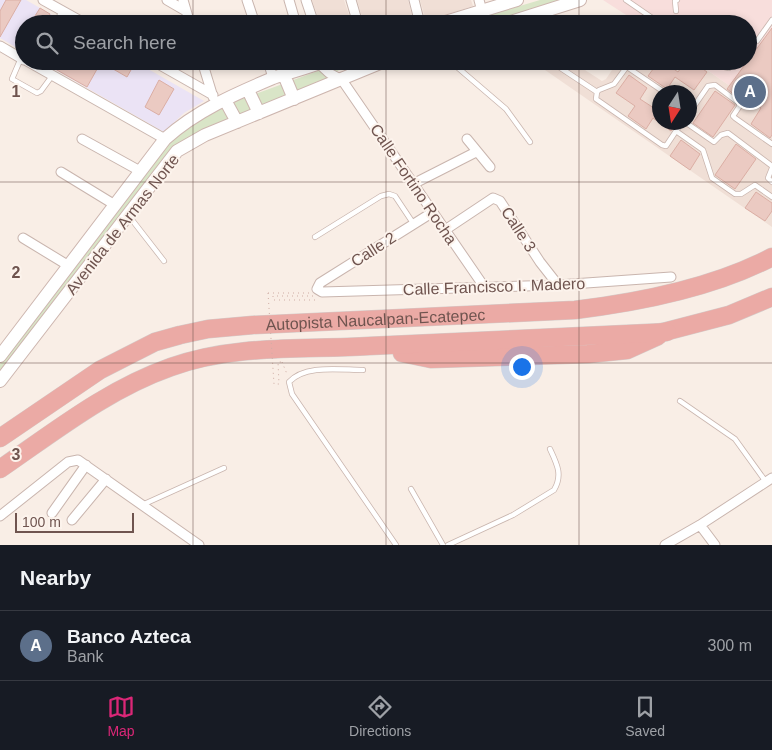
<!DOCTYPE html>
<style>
body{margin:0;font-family:Helvetica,sans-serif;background:#242831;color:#f1f3f6}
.compass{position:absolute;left:652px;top:85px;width:45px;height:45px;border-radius:50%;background:#171b24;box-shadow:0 2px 8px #0003;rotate:192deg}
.scale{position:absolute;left:15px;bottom:12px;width:119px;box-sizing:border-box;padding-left:5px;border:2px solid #6f544f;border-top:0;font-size:14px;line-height:18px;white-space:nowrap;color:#6f544f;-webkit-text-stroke:4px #fcf3ec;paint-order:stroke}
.you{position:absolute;left:521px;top:366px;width:18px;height:18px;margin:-12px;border:4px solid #fff;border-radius:50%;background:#1a73e8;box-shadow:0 0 0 8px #1a73e833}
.badge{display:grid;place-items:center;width:32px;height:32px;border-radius:50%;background:#db2777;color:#fff;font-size:16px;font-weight:700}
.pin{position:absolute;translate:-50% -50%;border:2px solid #fff;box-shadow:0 1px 5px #0006}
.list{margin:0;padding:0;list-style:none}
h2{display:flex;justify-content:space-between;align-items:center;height:65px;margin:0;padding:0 20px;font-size:21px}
h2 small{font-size:16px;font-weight:400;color:#9ea1a6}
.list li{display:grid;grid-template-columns:32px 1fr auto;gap:15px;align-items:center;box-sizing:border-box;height:70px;padding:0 20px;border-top:1px solid #363941}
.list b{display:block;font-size:19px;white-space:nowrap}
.list p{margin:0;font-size:16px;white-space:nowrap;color:#9ea1a6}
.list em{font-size:16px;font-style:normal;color:#9ea1a6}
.icon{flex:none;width:28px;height:28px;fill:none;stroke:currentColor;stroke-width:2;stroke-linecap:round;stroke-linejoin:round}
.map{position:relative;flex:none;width:772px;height:545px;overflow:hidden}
.search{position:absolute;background:#171b24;box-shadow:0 2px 8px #0003;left:15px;right:15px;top:15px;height:55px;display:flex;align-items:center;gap:12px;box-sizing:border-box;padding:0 18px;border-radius:28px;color:#9ea1a6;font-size:19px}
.sheet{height:135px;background:#171b24}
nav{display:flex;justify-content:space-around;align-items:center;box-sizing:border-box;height:70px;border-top:1px solid #363941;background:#171b24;font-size:14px;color:#9ea1a6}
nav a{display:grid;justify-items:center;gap:2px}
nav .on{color:#db2777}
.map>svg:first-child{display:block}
.residential{fill:#f0dfd6;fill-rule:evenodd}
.commercial{fill:#f8dedc}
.education{fill:#ebe3f5}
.green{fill:#d9e5c7}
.building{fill:#ebcac2;stroke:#dbaea4}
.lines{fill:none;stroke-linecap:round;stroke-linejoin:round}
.lane-casing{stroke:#c9b5ae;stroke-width:6}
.street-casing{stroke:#c9b5ae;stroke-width:11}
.secondary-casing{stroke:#cdb6af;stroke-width:14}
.highway-casing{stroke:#d4ccca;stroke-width:19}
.path{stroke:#cfada5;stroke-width:1;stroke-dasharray:1 4;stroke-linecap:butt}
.lane{stroke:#fff;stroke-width:4.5}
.street{stroke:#fff;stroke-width:9}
.secondary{stroke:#fff;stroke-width:12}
.highway{stroke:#ebaaa5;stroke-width:18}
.path-bridge{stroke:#cfada5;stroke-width:1;stroke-dasharray:1 4;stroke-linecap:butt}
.grid{fill:none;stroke:#6f544f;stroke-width:1;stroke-opacity:0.55}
.labels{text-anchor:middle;stroke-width:4;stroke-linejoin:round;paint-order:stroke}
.street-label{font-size:16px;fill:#6f544f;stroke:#fcf3ec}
.grid-label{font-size:16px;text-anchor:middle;font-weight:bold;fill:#6f544f;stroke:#fcf3ec;stroke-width:4;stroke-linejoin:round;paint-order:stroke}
</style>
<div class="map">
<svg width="772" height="545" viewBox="0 0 772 545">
<rect width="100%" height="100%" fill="#f9eee6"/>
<path class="residential" d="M312,0h32l8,24h-32z
M357,0h51l6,23 -50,1z
M420,0h51l2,6 -47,15z
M532,61h39l31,20 4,-2 12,-18h76l78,54v112zM660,92h30v30h-30z"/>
<path class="commercial" d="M603,0h169v115l-78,-54h54v-37h-108z"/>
<path class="education" d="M0,0h26l28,16 -4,8h-26v28l-24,-14z
M40,61h94l70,40 -20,12 -20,19z"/>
<path class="green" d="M540,0h21l-74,24h-27z
M345,61h19l-25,9 -24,17 -139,60 -176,227v-10l168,-223 26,-19 48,-23z"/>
<path class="building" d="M6,0h15l-21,37v-26z
M40,8l10,6 -5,10h-15z
M772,28v107l-2,3 -19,-14 10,-16 -19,-13 -3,3 -12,-9z
M41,61h95l-9,16 -26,-15 -14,25z
M659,61h3l16,11 8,-11h6l15,11 -13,18 -19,-13 -8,12 -19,-13z
M629,75l18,13 -7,11 20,13v10h17l-6,9 -18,-13 -7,11 -18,-13 7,-10 -19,-13z
M159,80l15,9 -15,26 -14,-8z
M715,91l20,14 -22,32 -20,-14z
M681,140l19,14 -10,16 -20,-14z
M736,144l20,15 -21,30 -20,-14z
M756,192l16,11v8l-7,10 -20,-13z"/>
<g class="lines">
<g class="lane-casing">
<path id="lane" d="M626,0l35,24
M676,11l-1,-10 2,-1
M55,24l7,-13
M748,44l3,-3h6l15,-21
M21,58l-9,21 25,14 4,-2 11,-15
M450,61l56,48 24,33
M550,61l47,31 -1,7 66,46 4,1 16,-24
M716,61l8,6 5,1 5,-7
M627,67l37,25
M597,92l2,-2 15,-6 17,-23
M690,112l18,-26 7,-1 24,18v4l-6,9 2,2 37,26
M685,122l29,20 7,-7 7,-2 44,33
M676,131l27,19 9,28 23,16h6l14,-9 17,12
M772,168l-4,10 4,4
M129,216l35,45
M315,237l66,-41 8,-2 6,2 18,27
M363,370c-22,0 -58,-6 -74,12l3,12 104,151
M680,401l55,38 31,43
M411,489l32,56
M142,505l82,-37
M448,545l65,-30 41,-25c9,-15 3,-26 -4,-41"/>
</g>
<g class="street-casing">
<path id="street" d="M43,0l43,24
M167,0l19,11
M183,0l7,24
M247,0l8,24
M289,0l7,24
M306,0l8,24
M351,0l7,24
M414,0l6,24
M479,0l3,11
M0,46l24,14
M27,61l138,78
M153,61l60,34
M202,61l11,36
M268,61l5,17
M316,61l13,12 13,7 143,208
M82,139l58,32
M467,139l23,28
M61,172l54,33
M415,183l61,-31
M433,212l-113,71 -3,6 5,3 236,-7 113,-8
M445,230l48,-32 7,3 40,61 18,23
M23,238l46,28
M52,513l34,-48
M0,516l68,-54 10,-2 121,85
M72,520l34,-41
M700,525l15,20
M665,545l35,-20 72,-47"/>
</g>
<g class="secondary-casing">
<path id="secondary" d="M439,24l78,-24
M504,24l76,-24
M284,75l10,24
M248,90l11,23
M225,100l12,22
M0,356l165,-217c31,-28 70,-45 108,-61 17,-6 35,-10 52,-17
M0,381l177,-230 28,-16 180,-74"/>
</g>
<g class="highway-casing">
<g id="highway">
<path d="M656,334l73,-19 43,-18"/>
<path d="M402,353l29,6 157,-5 39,-4 31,-14"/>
<path id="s1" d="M0,438l100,-68 55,-28 25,-7 28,-6 45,-4 322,-15c66,-8 138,-22 197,-53"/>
<path d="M0,469c54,-37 108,-80 171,-102 64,-23 132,-17 198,-21 100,-5 199,-9 298,-14"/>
</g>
</g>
<path class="path" d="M268,293h41
M313,296h-40v4h45
M282,362l5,12"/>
<use href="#lane" class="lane"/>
<use href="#street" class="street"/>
<use href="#secondary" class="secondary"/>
<use href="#highway" class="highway"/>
<path class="path-bridge" d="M268,293l6,91h5l-1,-22h4"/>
</g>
<path class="grid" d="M193,0v24M386,0v24M579,0v24M193,61v484M386,61v484M579,61v484M0,182h772M0,363h772"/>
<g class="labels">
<g class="street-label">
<text transform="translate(414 184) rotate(56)" y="6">Calle Fortino Rocha</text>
<text transform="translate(122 224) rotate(-52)" y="6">Avenida de Armas Norte</text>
<text transform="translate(519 229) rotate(57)" y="6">Calle 3</text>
<text transform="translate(373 249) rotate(-33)" y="6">Calle 2</text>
<text transform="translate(494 286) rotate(-2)" y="6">Calle Francisco I. Madero</text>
<text dy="6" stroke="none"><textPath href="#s1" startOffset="405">Autopista Naucalpan-Ecatepec</textPath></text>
</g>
</g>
<g class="grid-label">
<text x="16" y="97">1</text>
<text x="16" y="278">2</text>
<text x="16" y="460">3</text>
</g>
</svg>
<svg class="compass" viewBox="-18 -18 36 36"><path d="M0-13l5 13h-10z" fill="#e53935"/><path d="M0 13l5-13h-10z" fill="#9ea1a6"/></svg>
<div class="scale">100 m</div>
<div class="you"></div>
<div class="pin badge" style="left:750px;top:92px;background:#5c6f8a">A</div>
<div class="search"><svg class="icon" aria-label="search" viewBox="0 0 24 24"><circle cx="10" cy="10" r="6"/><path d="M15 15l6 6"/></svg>Search here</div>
</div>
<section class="sheet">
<h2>Nearby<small></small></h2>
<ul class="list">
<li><span class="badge" style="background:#5c6f8a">A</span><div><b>Banco Azteca</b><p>Bank</p></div><em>300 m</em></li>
</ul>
</section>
<nav>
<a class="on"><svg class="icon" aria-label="map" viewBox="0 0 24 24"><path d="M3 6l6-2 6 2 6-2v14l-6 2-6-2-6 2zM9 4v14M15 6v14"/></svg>Map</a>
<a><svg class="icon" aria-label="directions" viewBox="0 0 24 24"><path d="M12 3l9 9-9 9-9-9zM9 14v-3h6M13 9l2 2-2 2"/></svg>Directions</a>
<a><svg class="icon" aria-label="saved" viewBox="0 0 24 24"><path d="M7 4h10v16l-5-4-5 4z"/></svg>Saved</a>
</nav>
